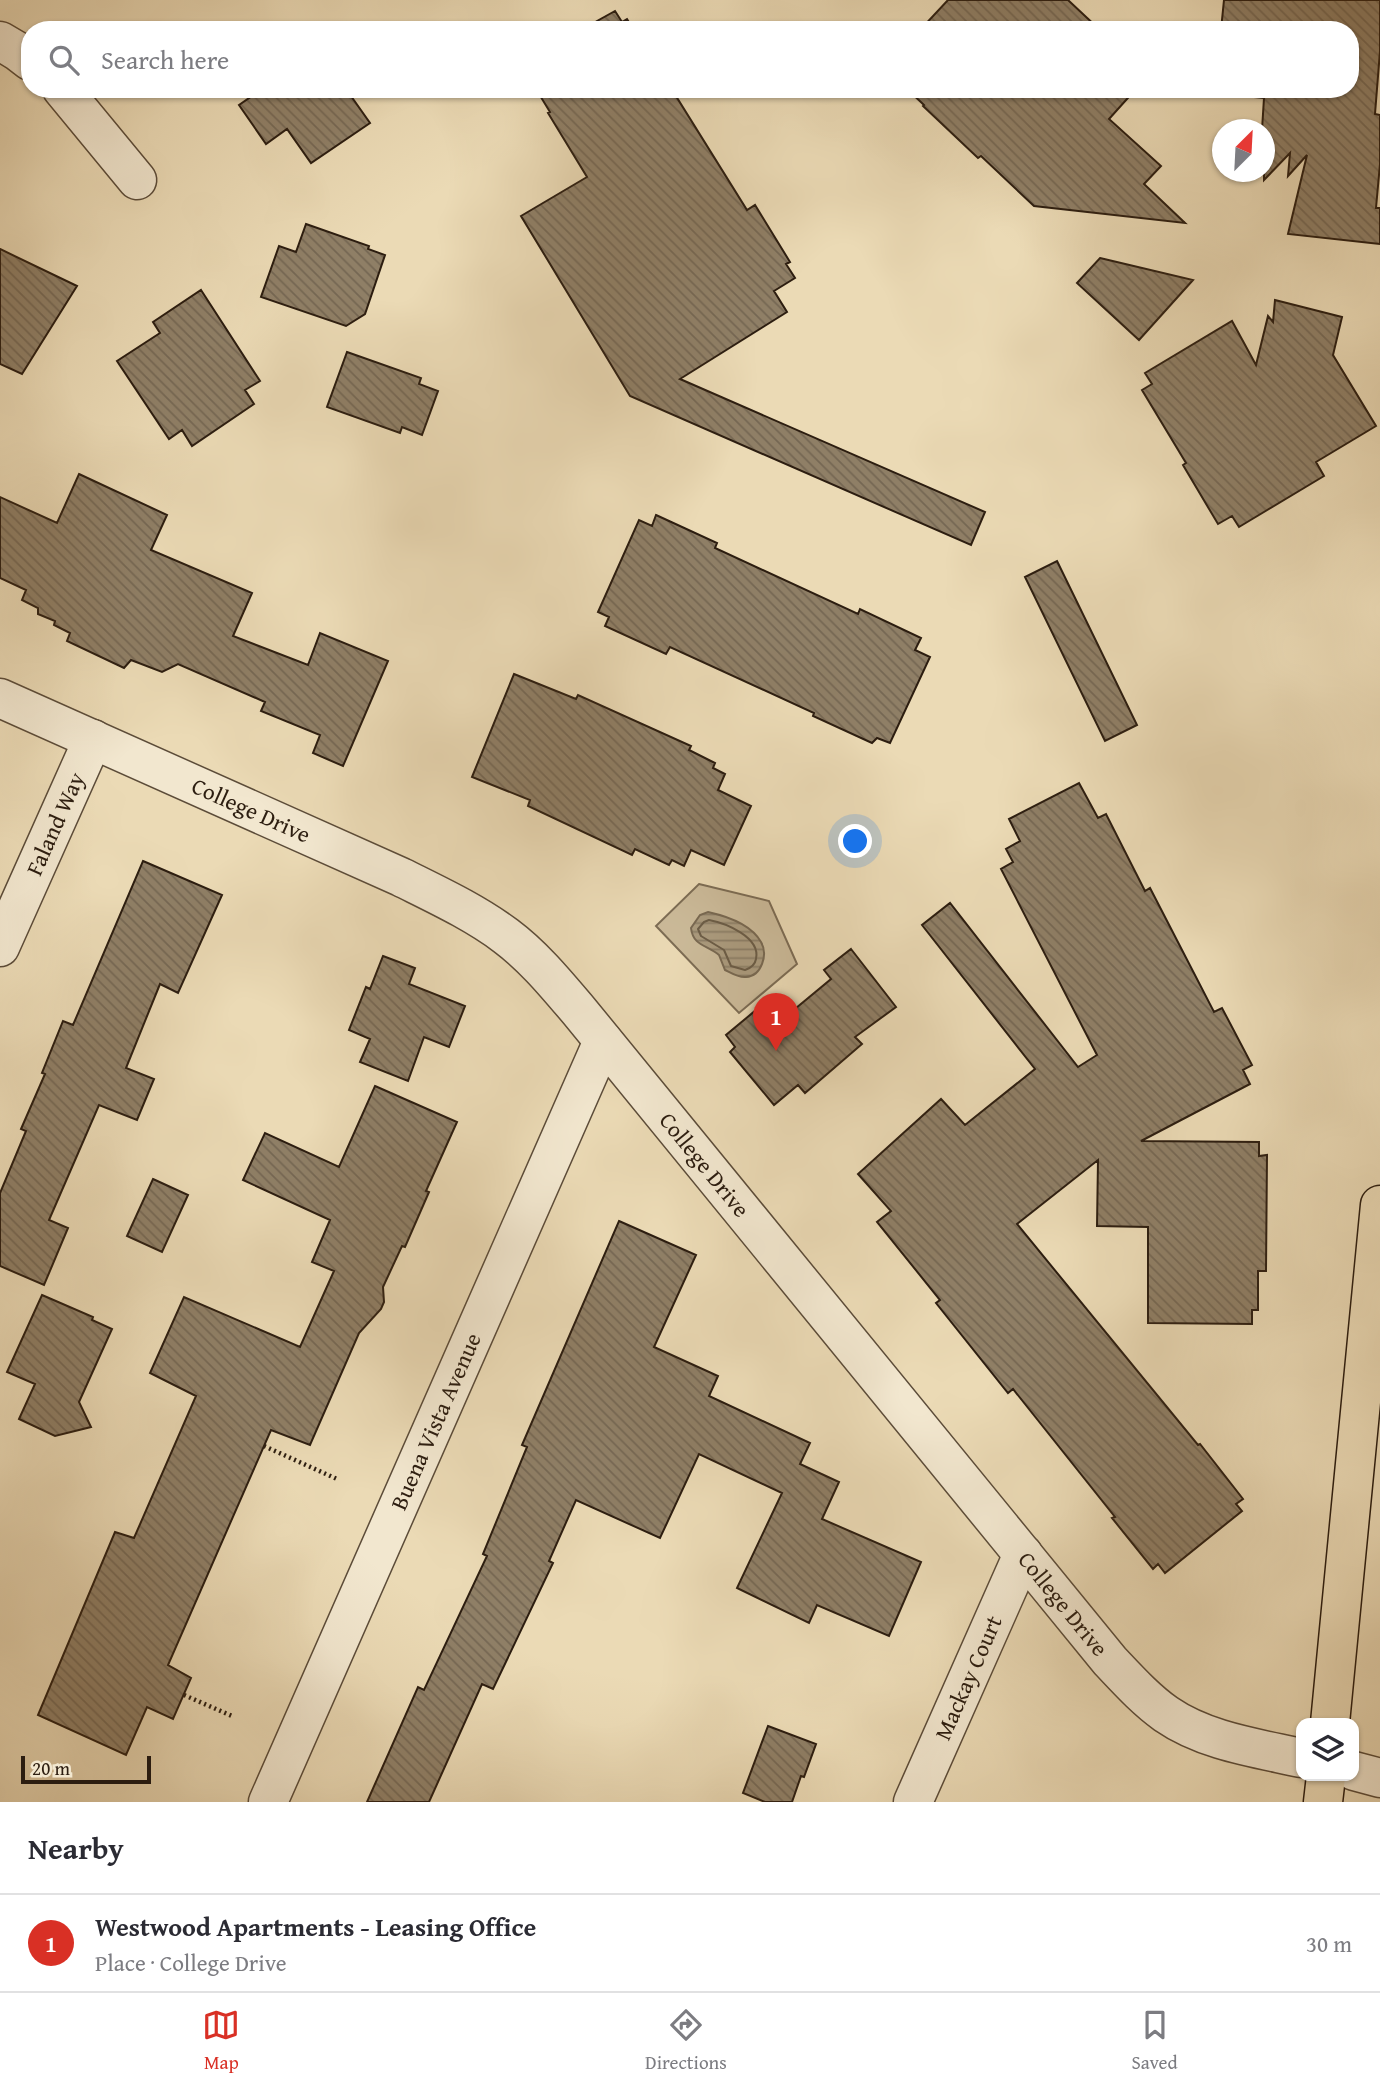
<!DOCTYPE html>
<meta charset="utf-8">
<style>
body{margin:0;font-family:"Gentium Book Plus",serif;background:#f2f2f3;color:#2b2b33}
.controls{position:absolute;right:21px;bottom:21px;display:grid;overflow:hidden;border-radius:14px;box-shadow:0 2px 5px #0004}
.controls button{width:63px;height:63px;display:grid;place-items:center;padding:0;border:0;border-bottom:2px solid #e1e1e2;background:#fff;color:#2b2b33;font:35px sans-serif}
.compass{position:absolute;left:1212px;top:119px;width:63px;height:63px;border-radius:50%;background:#fff;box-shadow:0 2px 5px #0004;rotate:24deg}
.scale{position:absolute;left:21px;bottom:18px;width:130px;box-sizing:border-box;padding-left:7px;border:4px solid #2c1d10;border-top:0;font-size:19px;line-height:24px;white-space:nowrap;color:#2c1d10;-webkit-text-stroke:5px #f2e7cf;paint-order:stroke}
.you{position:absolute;left:856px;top:842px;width:24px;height:24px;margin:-18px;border:5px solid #fff;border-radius:50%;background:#1a73e8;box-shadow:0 0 0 10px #1a73e833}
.badge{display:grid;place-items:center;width:46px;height:46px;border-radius:50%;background:#d93025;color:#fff;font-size:23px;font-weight:700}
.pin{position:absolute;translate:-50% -58px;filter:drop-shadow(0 2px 4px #0008)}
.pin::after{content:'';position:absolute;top:37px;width:24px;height:21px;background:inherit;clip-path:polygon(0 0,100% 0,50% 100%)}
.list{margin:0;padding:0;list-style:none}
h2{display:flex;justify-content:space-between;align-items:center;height:91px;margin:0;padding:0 28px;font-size:30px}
h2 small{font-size:23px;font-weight:400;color:#7c7c81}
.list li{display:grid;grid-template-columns:46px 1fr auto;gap:21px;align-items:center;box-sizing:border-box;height:98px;padding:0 28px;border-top:2px solid #e1e1e2}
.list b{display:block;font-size:26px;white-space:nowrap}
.list p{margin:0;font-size:23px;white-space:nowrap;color:#7c7c81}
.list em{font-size:23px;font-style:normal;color:#7c7c81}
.icon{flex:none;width:38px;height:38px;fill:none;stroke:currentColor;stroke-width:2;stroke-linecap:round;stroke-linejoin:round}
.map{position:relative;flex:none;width:1380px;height:1802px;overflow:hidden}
.search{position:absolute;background:#fff;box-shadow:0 2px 5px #0004;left:21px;right:21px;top:21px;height:77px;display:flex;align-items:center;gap:18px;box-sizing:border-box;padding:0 24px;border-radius:28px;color:#7c7c81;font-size:26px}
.sheet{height:189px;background:#fff}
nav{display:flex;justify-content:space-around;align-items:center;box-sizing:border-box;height:98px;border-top:2px solid #e1e1e2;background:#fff;font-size:19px;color:#7c7c81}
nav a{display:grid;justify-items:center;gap:4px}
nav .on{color:#d93025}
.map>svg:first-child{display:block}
.pitch{fill:#cbba99;stroke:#7c6c54;stroke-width:2}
.water{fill:url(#water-rules);stroke:#786851;stroke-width:2}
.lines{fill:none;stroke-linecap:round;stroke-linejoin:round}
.shore{stroke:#6b5c46;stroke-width:2}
.building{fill:url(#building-back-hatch);stroke:#2c1d10;stroke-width:2}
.minor-casing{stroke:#5c4c39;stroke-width:41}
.major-casing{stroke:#2c1d10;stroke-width:41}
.path{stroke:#2c1d10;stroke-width:4.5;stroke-dasharray:2 3.5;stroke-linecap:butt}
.minor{stroke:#f2e7cf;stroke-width:38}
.major{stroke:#ebdab5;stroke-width:38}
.labels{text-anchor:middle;stroke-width:5;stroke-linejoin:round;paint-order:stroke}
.street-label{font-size:23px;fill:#2c1d10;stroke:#f2e7cf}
</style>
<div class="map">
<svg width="1380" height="1802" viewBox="0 0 1380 1802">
<defs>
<pattern id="water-rules" width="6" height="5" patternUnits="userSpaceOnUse" patternTransform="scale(1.75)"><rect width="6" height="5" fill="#aa9a7d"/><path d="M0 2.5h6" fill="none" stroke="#8b7d65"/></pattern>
<pattern id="building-back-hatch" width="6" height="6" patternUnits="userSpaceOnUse" patternTransform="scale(1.75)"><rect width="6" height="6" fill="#8f7f66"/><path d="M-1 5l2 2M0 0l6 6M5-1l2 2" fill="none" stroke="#756753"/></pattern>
</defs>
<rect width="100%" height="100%" fill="#ebdab5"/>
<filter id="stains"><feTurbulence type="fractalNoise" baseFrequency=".00286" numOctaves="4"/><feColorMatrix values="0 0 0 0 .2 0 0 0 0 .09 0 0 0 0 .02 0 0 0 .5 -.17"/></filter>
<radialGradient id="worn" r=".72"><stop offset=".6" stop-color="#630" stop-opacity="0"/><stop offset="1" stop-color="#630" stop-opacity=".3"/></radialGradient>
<path class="pitch" d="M699,884l70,17 28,63 -58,49 -83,-87z"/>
<path class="water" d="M708,912c18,4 43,12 53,30 7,12 1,34 -15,35 -7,1 -15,-4 -21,-7l-6,-15c-12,-10 -26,-9 -28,-27l9,-13z"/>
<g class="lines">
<path class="shore" d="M709,920c16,3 52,17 47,39 -1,6 -5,9 -11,11l-14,-4 -7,-16 -23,-14 -3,-7 6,-7z"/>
</g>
<path class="building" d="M948,0h120l32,30h-180z
M1224,0h156v51l-5,63 5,1v49l-4,44h4v36l-92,-10 19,-79 -19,21 2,-23 -26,27v-50h-2l2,-32 -49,-5v-4h135v-59h-129z
M615,11l7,11 5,-3 7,11h-53z
M262,89h84l24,34 -59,40 -24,-34 -21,15 -27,-39z
M536,89h134l4,4 73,117 8,-5 35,57 -4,2 9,14 -21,13 13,21 -107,67 305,133 -14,33 -341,-149 -109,-180 66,-39 -39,-64 2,-1z
M907,89h229l-27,30 52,47 -17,18 41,39 -151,-17 -53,-50 -3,2 -55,-52 1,-1z
M306,224l63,22 -1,3 17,6 -20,59 -19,12 -85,-29 18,-51 17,6z
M0,249l77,37 -55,88 -22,-10z
M1100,258l93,22 -54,60 -62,-57z
M201,290l59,91 -15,9 9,14 -62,42 -10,-16 -13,9 -52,-78 43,-28 -7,-11z
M1275,300l67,17 -9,38 43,71 -60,36 8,14 -85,51 -7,-11 -14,8 -35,-59 3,-2 -44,-73 10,-6 -7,-11 87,-52 24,44 12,-49 5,6z
M347,352l74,26 -2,6 19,7 -16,44 -20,-8 -2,6 -73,-26z
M79,474l88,41 -16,35 101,43 -19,43 75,29 12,-32 68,28 -45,105 -30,-13 7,-18 -59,-24 4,-9 -87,-38 -16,8 -31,-12 -7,8 -57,-27 3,-8 -16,-8 1,-4 -17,-7v-6l-16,-8 4,-10 -26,-12v-81l57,26z
M656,515l61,28 -2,5 143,66 2,-5 61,29 -6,12 15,7 -40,86 -13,-5 -5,5 -59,-27 1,-3 -144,-66 -4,7 -61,-28 4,-9 -11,-5 41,-92 13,6z
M1057,561l80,164 -32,16 -80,-164z
M514,674l62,25 2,-4 113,51 -2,4 26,13 -2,5 12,6 -7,16 33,16 -27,59 -33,-15 -7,16 -12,-6 -3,5 -34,-16 -3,6 -104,-49 2,-6 -58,-23z
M1079,783l19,35 8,-4 39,77 5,-3 64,124 8,-4 30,57 -9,5 7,14 -109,57 118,1v14l8,-1 -1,116h-8v39h-6v14l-104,-1v-96l-51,-1 1,-66 -81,64 181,221 2,-1 43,55 -7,5 6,7 -77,62 -7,-9 -5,5 -41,-51 3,-1 -102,-128 -5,4 -72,-90 4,-3 -63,-78 14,-11 -33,-37 83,-75 24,26 70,-56 -113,-144 28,-22 128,164 19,-12 -96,-186 12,-7 -7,-13 14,-8 -11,-22z
M143,861l79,34 -44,98 -18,-9 -34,84 28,11 -17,41 -38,-15 -50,115 19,8 -24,57 -44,-19v-73l26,-62 -5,-2 24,-55 -3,-1 21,-52 10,4z
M851,949l45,58 -41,30 7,7 -57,49 -7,-8 -24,20 -44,-53 5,-5 -9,-12 36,-30 16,18 53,-44 -7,-9z
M383,956l32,12 -6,16 56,22 -16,41 -25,-10 -16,44 -48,-19 10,-23 -21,-9 17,-43 4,2z
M375,1086l82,36 -31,69 3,1 -24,55 -3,-1 -19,41 1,15 -3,7 -22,24 -49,112 -39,-15 -103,235 23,13 -18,41 -26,-12 -21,48 -88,-40 77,-183 19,6 62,-142 -46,-23 34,-76 116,50 34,-76 -22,-9 18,-42 -87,-40 22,-47 74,34z
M153,1179l35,16 -26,57 -35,-16z
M619,1221l77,34 -42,92 64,29 -9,20 101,47 -10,21 39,18 -17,37 99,43 -32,74 -72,-31 -8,18 -72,-35 45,-95 -83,-39 -39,84 -84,-38 -27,61 4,2 -60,126 -11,-5 -53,118h-62l51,-115 6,3 63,-134 -4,-2 44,-107 -5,-2z
M42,1295l51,22 -1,3 20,9 -33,73 12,25 -36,9 -36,-17 16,-35 -28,-12z
M768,1726l48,18 -12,33 -3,-1 -9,26h-27l-22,-9z"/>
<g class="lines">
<g class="minor-casing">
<g id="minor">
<path d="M0,41l17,10 13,10"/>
<path d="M62,89l75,91"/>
<path id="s1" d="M0,698l401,179c36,18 73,35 105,59 28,21 50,48 73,75l531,650c18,19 35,38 56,53 39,27 90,34 135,44"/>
<path id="s2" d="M0,947l93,-208"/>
<path d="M1354,1771l26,7"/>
<path id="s3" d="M268,1802l335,-761"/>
<path id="s4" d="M913,1802l110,-248"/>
</g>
</g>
<g class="major-casing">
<path id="major" d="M1330,1723l50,-518
M1323,1802l3,-26"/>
</g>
<path class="path" d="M264,1446l73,33
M184,1695l48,21"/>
<use href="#minor" class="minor"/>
<use href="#major" class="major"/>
</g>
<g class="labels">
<g class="street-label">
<text dy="8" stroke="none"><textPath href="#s1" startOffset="275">College Drive</textPath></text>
<text dy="8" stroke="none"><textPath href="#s2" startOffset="135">Faland Way</textPath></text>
<text dy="8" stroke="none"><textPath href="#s1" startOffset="863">College Drive</textPath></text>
<text dy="8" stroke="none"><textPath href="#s3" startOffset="416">Buena Vista Avenue</textPath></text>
<text dy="8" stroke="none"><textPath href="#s1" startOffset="1430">College Drive</textPath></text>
<text dy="8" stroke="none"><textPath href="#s4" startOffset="136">Mackay Court</textPath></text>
</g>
</g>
<rect width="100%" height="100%" filter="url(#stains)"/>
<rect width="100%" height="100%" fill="url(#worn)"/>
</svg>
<div class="controls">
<button><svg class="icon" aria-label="layers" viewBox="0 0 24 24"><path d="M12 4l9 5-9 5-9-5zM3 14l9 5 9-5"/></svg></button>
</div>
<svg class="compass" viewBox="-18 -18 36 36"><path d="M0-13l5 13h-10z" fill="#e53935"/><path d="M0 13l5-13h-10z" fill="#7c7c81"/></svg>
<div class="scale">20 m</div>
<div class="you"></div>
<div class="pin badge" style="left:776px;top:1051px">1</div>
<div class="search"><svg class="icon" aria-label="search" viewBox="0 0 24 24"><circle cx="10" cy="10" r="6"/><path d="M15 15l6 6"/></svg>Search here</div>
</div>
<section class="sheet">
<h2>Nearby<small></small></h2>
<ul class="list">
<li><span class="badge">1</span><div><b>Westwood Apartments - Leasing Office</b><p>Place · College Drive</p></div><em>30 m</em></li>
</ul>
</section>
<nav>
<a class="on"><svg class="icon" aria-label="map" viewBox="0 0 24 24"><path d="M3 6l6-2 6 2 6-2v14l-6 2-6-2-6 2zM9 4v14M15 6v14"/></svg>Map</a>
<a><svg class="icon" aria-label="directions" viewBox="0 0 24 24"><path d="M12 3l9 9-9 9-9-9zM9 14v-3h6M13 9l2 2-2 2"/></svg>Directions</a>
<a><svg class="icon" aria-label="saved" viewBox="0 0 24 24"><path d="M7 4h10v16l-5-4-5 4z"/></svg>Saved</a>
</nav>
